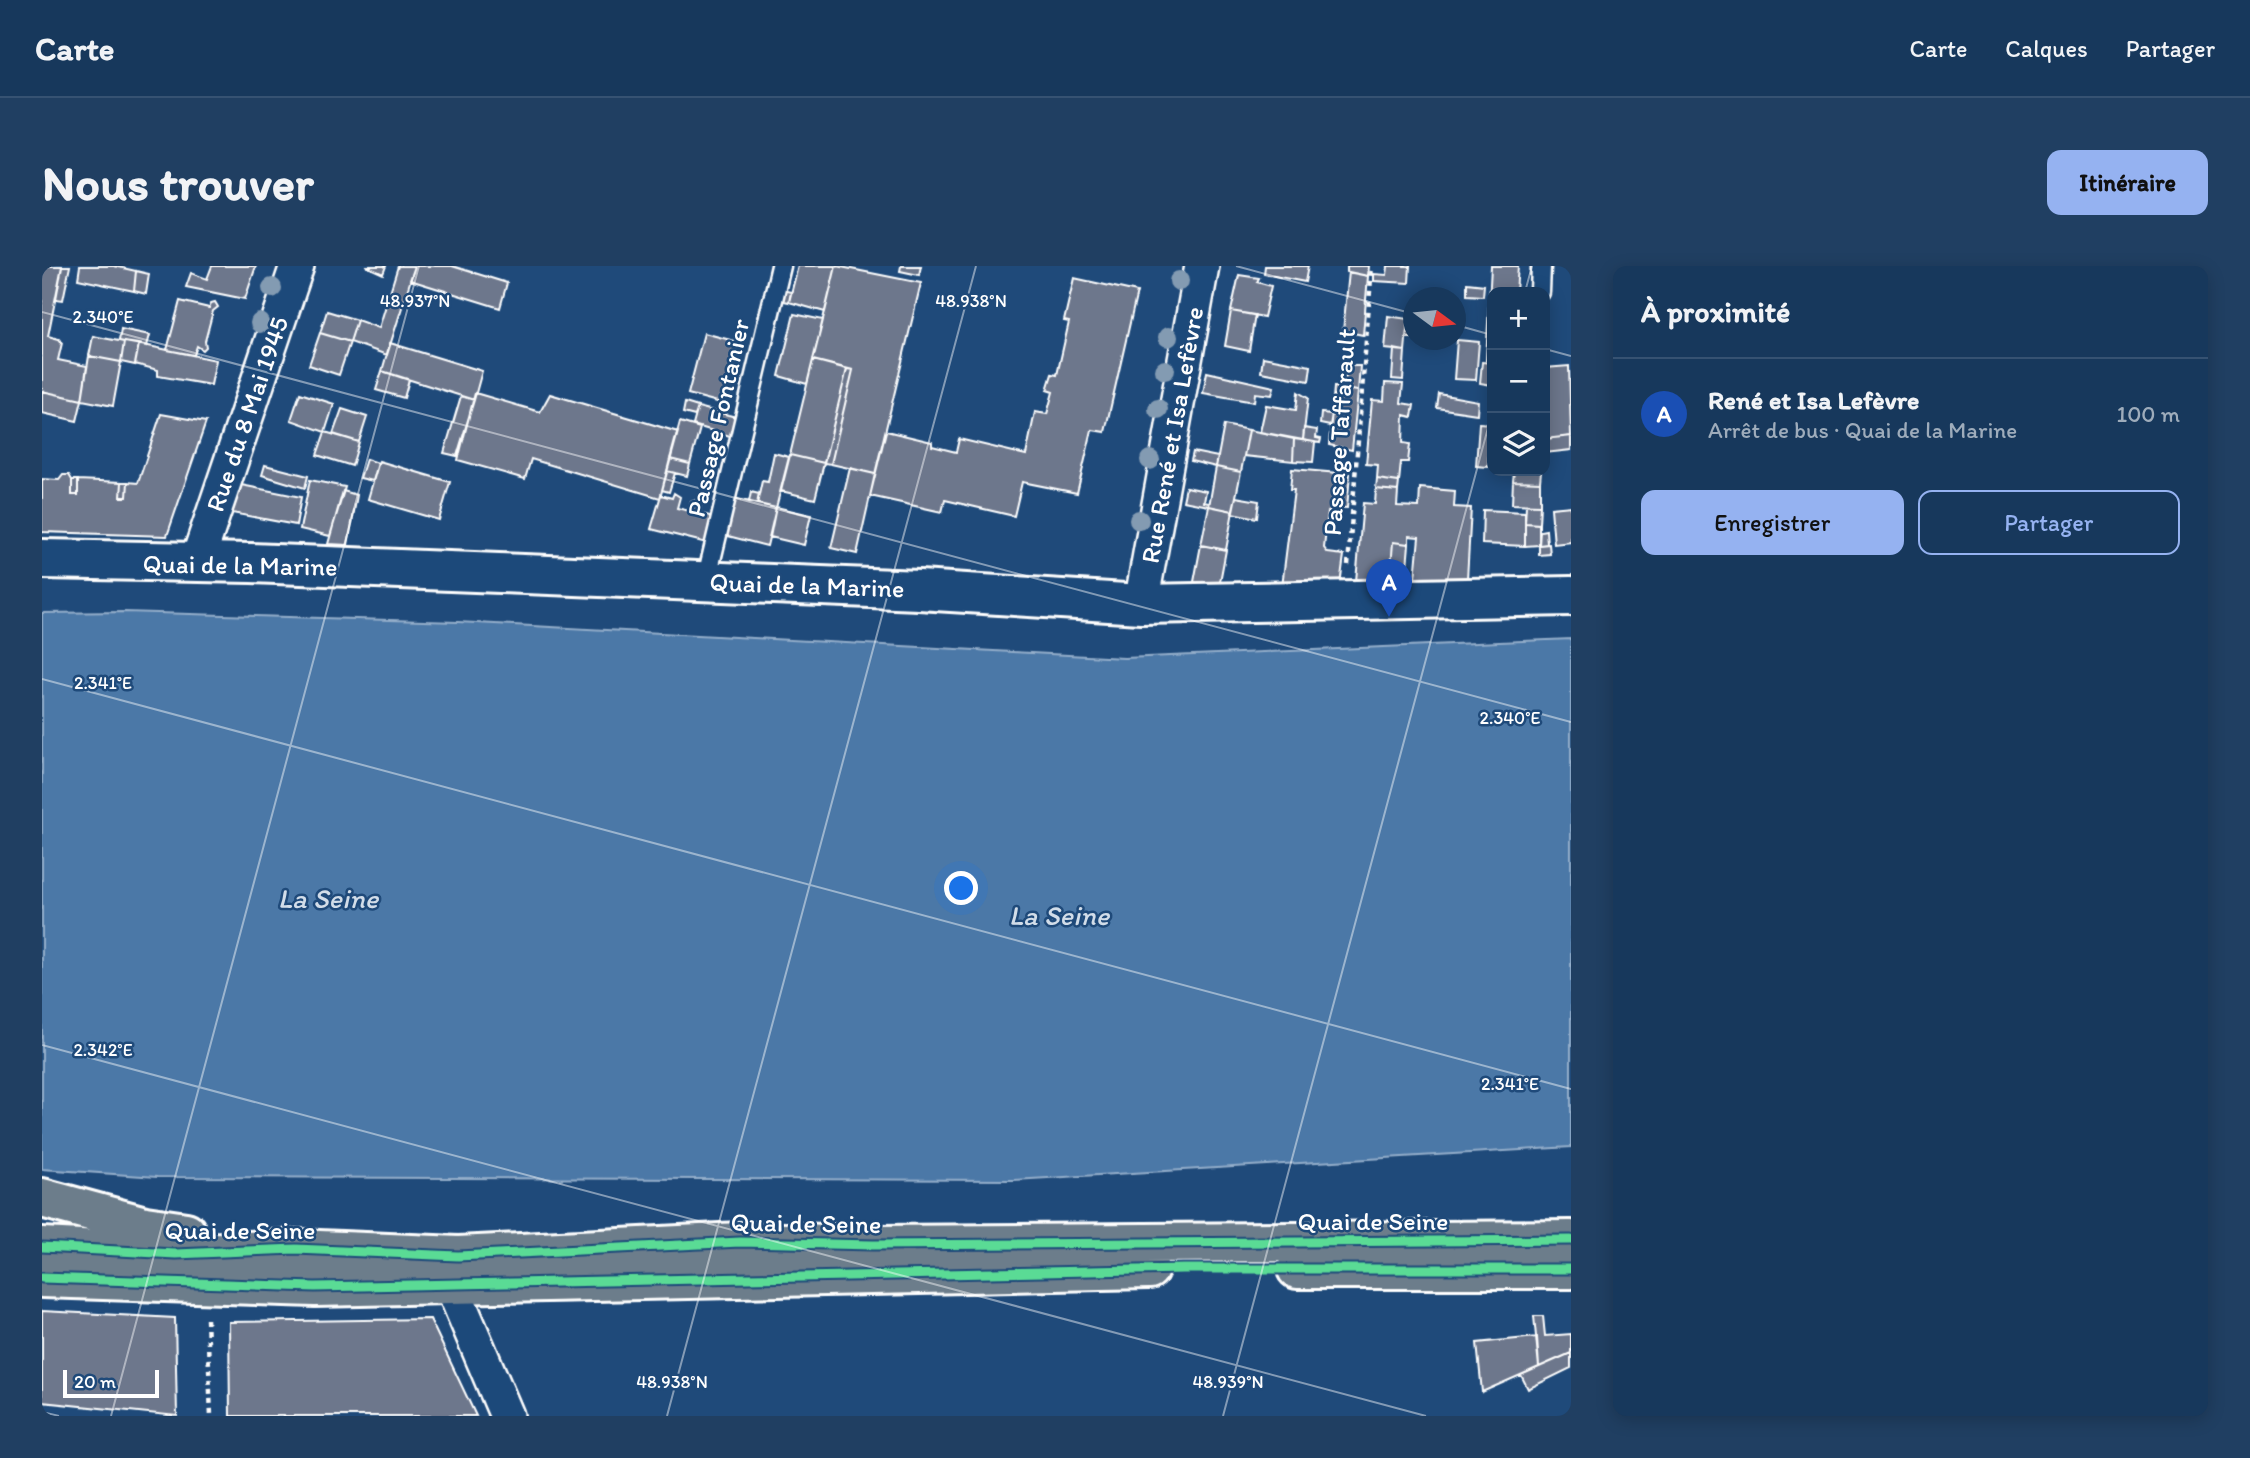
<!DOCTYPE html>
<html lang="fr">
<meta charset="utf-8">
<style>
body{margin:0;font-family:Itim,sans-serif;background:#203f62;color:#f1f3f6}
.controls{position:absolute;right:21px;top:21px;display:grid;overflow:hidden;border-radius:14px;box-shadow:0 4px 18px #0003}
.controls button{width:63px;height:63px;display:grid;place-items:center;padding:0;border:0;border-bottom:2px solid #365272;background:#17385c;color:#f1f3f6;font:35px sans-serif}
.compass{position:absolute;left:1361px;top:21px;width:63px;height:63px;border-radius:50%;background:#17385c;box-shadow:0 4px 18px #0003;rotate:105deg}
.scale{position:absolute;left:21px;bottom:18px;width:96px;box-sizing:border-box;padding-left:7px;border:4px solid #fff;border-top:0;font-size:19px;line-height:24px;white-space:nowrap;color:#fff;-webkit-text-stroke:5px #1f4a7a;paint-order:stroke}
.you{position:absolute;left:920px;top:623px;width:24px;height:24px;margin:-18px;border:5px solid #fff;border-radius:50%;background:#1a73e8;box-shadow:0 0 0 10px #1a73e833}
.badge{display:grid;place-items:center;width:46px;height:46px;border-radius:50%;background:#95b2f1;color:#fff;font-size:23px;font-weight:700}
.pin{position:absolute;translate:-50% -58px;filter:drop-shadow(0 2px 4px #0008)}
.pin::after{content:'';position:absolute;top:37px;width:24px;height:21px;background:inherit;clip-path:polygon(0 0,100% 0,50% 100%)}
.list{margin:0;padding:0;list-style:none}
h2{display:flex;justify-content:space-between;align-items:center;height:91px;margin:0;padding:0 28px;font-size:30px}
h2 small{font-size:23px;font-weight:400;color:#9eacbb}
.list li{display:grid;grid-template-columns:46px 1fr auto;gap:21px;align-items:center;box-sizing:border-box;height:112px;padding:0 28px;border-top:2px solid #365272}
.list b{display:block;font-size:26px;white-space:nowrap}
.list p{margin:0;font-size:23px;white-space:nowrap;color:#9eacbb}
.list em{font-size:23px;font-style:normal;color:#9eacbb}
.actions{display:flex;gap:14px;padding:21px 28px}
.actions a{flex:1;padding:16px 0;border:2px solid #95b2f1;border-radius:14px;text-align:center;font-size:24px;color:#95b2f1}
.actions .main{background:#95b2f1;color:#111}
.icon{flex:none;width:38px;height:38px;fill:none;stroke:currentColor;stroke-width:2;stroke-linecap:round;stroke-linejoin:round}
.map{position:relative;flex:none;width:1529px;height:1150px;overflow:hidden;border-radius:14px}
header{display:flex;align-items:center;gap:42px;box-sizing:border-box;height:98px;padding:0 35px;background:#17385c;border-bottom:2px solid #365272}
header strong{font-size:33px}
nav{display:flex;gap:38px;margin-inline-start:auto;font-size:24px}
.intro{display:flex;align-items:center;justify-content:space-between;box-sizing:border-box;height:168px;padding:0 42px}
h1{margin:0;font-size:49px}
.button{padding:18px 32px;border-radius:14px;background:#95b2f1;color:#111;font-size:24px;font-weight:700}
main{display:flex;gap:42px;padding:0 42px}
aside{flex:1;background:#17385c;border-radius:14px;box-shadow:0 4px 18px #0003}
.map>svg:first-child{display:block}
.water{fill:#4c78a7;stroke:#94aeca;stroke-width:2}
.building{fill:#6d778c;stroke:#fff;stroke-width:2}
.lines{fill:none;stroke-linecap:round;stroke-linejoin:round}
.service-casing{stroke:#fff;stroke-width:23}
.minor-casing{stroke:#fff;stroke-width:38}
.tertiary-casing{stroke:#fff;stroke-width:44}
.primary-casing{stroke:#fff;stroke-width:44}
.path{stroke:#fff;stroke-width:4.5;stroke-dasharray:5 5;stroke-linecap:butt}
.service{stroke:#1f4a7a;stroke-width:18}
.minor{stroke:#1f4a7a;stroke-width:33}
.tertiary{stroke:#1f4a7a;stroke-width:38}
.primary{stroke:#6c7d8b;stroke-width:38}
.cycleway-casing{stroke:#1f4a7a;stroke-width:13}
.cycleway{stroke:#5adb95;stroke-width:9}
.tree{fill:#839bb2}
.ticks{fill:none;stroke:#fff;stroke-width:2;stroke-opacity:0.45}
.labels{text-anchor:middle;stroke-width:5;stroke-linejoin:round;paint-order:stroke}
.street-label{font-size:26px;fill:#fff;stroke:#1f4a7a}
.water-label{font-size:28px;font-style:italic;fill:#d2dde9;stroke:#1f4a7a}
.ticks-label{font-size:18px;text-anchor:middle;fill:#fff;stroke:#1f4a7a;stroke-width:5;stroke-linejoin:round;paint-order:stroke}
</style>
<header>
<strong>Carte</strong>
<nav><a>Carte</a><a>Calques</a><a>Partager</a></nav>
</header>
<div class="intro"><h1>Nous trouver</h1><a class="button">Itinéraire</a></div>
<main>
<div class="map">
<svg width="1529" height="1150" viewBox="0 0 1529 1150">
<rect width="100%" height="100%" fill="#1f4a7a"/>
<filter id="ink" filterUnits="userSpaceOnUse"><feTurbulence type="fractalNoise" baseFrequency=".0143" numOctaves="2"/><feDisplacementMap in="SourceGraphic" scale="14" xChannelSelector="R" yChannelSelector="G"/><feConvolveMatrix kernelMatrix="1 2 1 2 8 2 1 2 1" color-interpolation-filters="sRGB"/></filter>
<g filter="url(#ink)">
<path class="water" d="M83,346l333,10 666,36 447,-19v508l-557,33 -857,-3 -115,-8v-556z"/>
<path class="building" d="M0,0h20l-14,70 11,3 3,4 -4,17 29,6 -5,34 -40,-9z
M20,0h8l-7,34 -7,-1z
M38,0h34l22,5 -2,20 -56,-12z
M170,0h44l-11,33 -59,-12 5,-14 16,6z
M324,0h20l-3,8z
M356,0h17l-28,89 -37,-13 7,-22 22,8z
M373,0h37l55,17 -7,25 -90,-28z
M756,0h38l-11,46 -36,-10z
M794,0l85,17 -46,191 -44,-10 22,-94 -40,-10z
M859,0h20l-2,9 -19,-4z
M1223,0h43l-3,16 -41,-8z
M1305,0h22l-1,10 -21,-4z
M1346,0h22l-1,17 -35,-2v-7l13,1z
M1449,0h27l-2,26h-24v68h-6z
M94,5l13,3 -3,20 -12,-3z
M1307,6l19,4 -5,59 -20,-4z
M1197,9l20,3 -2,4 14,4 -7,31 -33,-6z
M1032,12l63,14 -32,140 -13,-2 -15,63 -55,-11 -8,34 -69,-16 -3,12 -72,-16 16,-65 46,11v4l24,6 3,-13 67,16 9,-43 12,2 6,-22 -6,-2 5,-16 5,1 12,-53 -5,-1z
M1425,17l17,2 -1,11 -16,-1z
M740,24l9,2 -2,10 -10,-2z
M138,35l29,7 2,-5 4,-1 3,5 -5,4 -8,30 1,6 -3,3 -6,-4 -3,9 -27,-5z
M285,45l30,9 -7,22 -30,-9z
M1189,45l24,4 -6,36 -24,-5z
M752,48l29,6 -16,64 -28,-8z
M1346,50l20,3 -3,32 -20,-2z
M1366,54h6v18h-8z
M79,63l29,6 -3,11 -28,-5z
M278,67l30,9 -11,33 -30,-10z
M662,67l34,9 -17,61 -33,-9z
M51,70l31,6 -3,20 -32,-6z
M1415,74l22,2 -3,38 -22,-1z
M82,76l15,2 -4,21 -14,-3z
M348,77l92,28 -8,29 -92,-29z
M97,78l77,16 -5,25 -53,-9v-6l-23,-6z
M1352,83l11,2 -2,29 -11,-1z
M47,90l32,6 -8,44 -31,-6z
M1221,91l48,9 -2,15 -48,-9z
M771,94l34,9 -23,94 -34,-8z
M1440,96l10,1v22l-12,-2z
M1304,100h14l-2,25 -13,-2z
M1527,100l2,70 -26,3v-71z
M805,103l6,1 -22,94 -7,-1z
M340,105l27,9 -5,18 -28,-8z
M1165,106l67,15 -2,8 -17,-2 -1,9 -51,-9z
M1343,117l18,1 -2,19 13,2 -2,12 -8,-2 -1,28 7,1 -2,18h-7l-2,20 -22,-3 1,-14 -12,-1 6,-64 12,1z
M1292,121l24,4 -6,59 -23,-5z
M0,125l40,9 -5,21 -35,-8z
M1256,126l10,6 -5,42 -43,-8 6,-27 30,5z
M258,127l34,11 -9,28 -34,-12z
M433,127l65,19 10,-18 128,38 -18,66 -129,-39 -6,20 -67,-19z
M1397,128l39,7 -1,13 -40,-6z
M419,130l13,4 -17,56 -13,-3z
M643,137l13,4 -3,9 -12,-3z
M656,141l38,10 -6,19 -37,-11z
M300,143l25,8 -8,25 -26,-8z
M1279,147l11,1 -2,12 -10,-2z
M119,148l45,8 -39,114 -125,-4v-53l17,1 4,-5h6l3,5v15h6v-15l44,2 -1,15h6l1,-15 10,1z
M638,156l20,6 -10,36 -20,-5z
M1437,157l12,1 -3,43 -12,-1z
M1182,159l25,5 -8,42 -25,-5z
M1262,162l13,2 -1,8 5,1 -1,4 -17,-3z
M1207,164l45,9 -1,22 -49,-5z
M283,166l34,10 -7,24 -35,-11z
M1529,170v14l-26,3v-14z
M1252,173l21,3 -2,20 -20,-1z
M1151,186l25,5 -2,10 -25,-6z
M732,187l15,4 -13,51 -19,-4 5,-23 6,1z
M748,189l34,8 -9,36 -34,-8z
M324,193l12,4 -5,18 -13,-3z
M628,193l20,5 -3,12 -20,-5z
M337,195l71,21 -11,38 -71,-21z
M223,199l43,11 -3,12 -43,-13z
M1174,201l25,5 -8,39 -24,-5z
M808,202l25,6 -18,80 -26,-6z
M1250,203l58,5 -3,34 -14,-1 -5,5 -4,36 4,5 16,2 -4,30 -58,1 12,-96h-4z
M625,205l8,2 -6,19 -7,-2z
M1472,205h27l-1,11 -27,-1z
M1335,213l22,3 -1,9 -22,-2z
M30,214h6v15h-6z
M268,214l35,7 -15,49 -30,-7z
M1471,215l27,1v23l-28,-1z
M80,216h6l-1,15h-6z
M199,219l60,12 -5,28 -64,-12z
M1144,221l20,4 -2,11 5,1v3l-26,-5z
M1378,222l35,3 -1,16 17,1 -4,71h-52l4,-42 -10,-1v8l-16,-2 -3,38 -34,1 7,-78 12,1 1,-15 22,2 -1,15 22,1z
M301,225l14,4 -9,50 -20,-1z
M709,226l8,2 -2,10 -8,-2z
M632,227l6,4 -3,11 37,9 -7,26 -56,-14 10,-34 11,3z
M1194,231l23,4 -2,17 -25,-5z
M691,232l43,10 -9,38 -43,-11z
M654,234l5,2 -1,12 -11,-3 2,-9z
M1484,239h14l-1,19 -14,-1z
M1167,240l24,5 -7,39 -25,-5z
M1529,240v36l-17,2 -3,-36z
M734,241l35,8 -7,30 -34,-8z
M1441,244l42,2v34l-43,-2z
M1483,257l14,1v21l-14,1z
M1504,264l1,14 -8,1 1,-14z
M1351,276l16,2 -3,35 -16,1z
M1507,278l1,10 -11,1v-10z
M1159,279l25,5 -7,37h-26z
M0,1045l133,7 2,98 -135,-14z
M1492,1050h9l2,20 26,-2v19l-32,14z
M388,1053l46,97h-246l-1,-94z
M1495,1071l2,30 -57,25 -5,-49z
M1529,1087v15l-43,21 -7,-14z"/>
<g class="lines">
<g class="service-casing">
<path id="service" d="M1498,26l1,-26
M664,315l75,-315"/>
</g>
<g class="minor-casing">
<path id="minor" d="M155,296l100,-296
M1099,338l61,-338
M409,1018l56,132"/>
</g>
<g class="tertiary-casing">
<path id="tertiary" d="M0,293l209,4 668,27 222,14 430,-8"/>
</g>
<g class="primary-casing">
<path id="primary" d="M0,932l103,28 41,6
M0,981l134,7 120,-5 162,7 282,-14 133,3 698,-5
M1255,1003h274
M0,1012l273,9 834,-18"/>
</g>
<path class="path" d="M1306,299l24,-299
M165,1053l4,97"/>
<use href="#service" class="service"/>
<use href="#minor" class="minor"/>
<use href="#tertiary" class="tertiary"/>
<use href="#primary" class="primary"/>
<g class="cycleway-casing">
<path id="cycleway" d="M0,981l134,7 120,-5 162,7 282,-14 133,3 698,-5
M0,1012l273,9 868,-18h388"/>
</g>
<use href="#cycleway" class="cycleway"/>
</g>
<g class="tree">
<circle cx="1137" cy="15" r="10"/>
<circle cx="230" cy="22" r="10"/>
<circle cx="218" cy="57" r="10"/>
<circle cx="1126" cy="71" r="10"/>
<circle cx="1123" cy="104" r="10"/>
<circle cx="1116" cy="143" r="10"/>
<circle cx="1108" cy="194" r="10"/>
<circle cx="1097" cy="254" r="10"/>
</g>
</g>
<path class="ticks" d="M1194,0l178,48M1483,26l7,-26M0,46l1529,410M1414,59l36,10M1503,83l26,7M0,413l1529,410M0,779l1384,371M0,1146l17,4M69,1150l308,-1150M625,1150l309,-1150M1181,1150l269,-1003"/>
<g class="labels">
<g class="street-label">
<text transform="translate(205 148) rotate(-71)" y="9">Rue du 8 Mai 1945</text>
<text transform="translate(676 152) rotate(-77)" y="9">Passage Fontanier</text>
<text transform="translate(1297 166) rotate(-86)" y="9">Passage Taffarault</text>
<text transform="translate(1130 169) rotate(-80)" y="9">Rue René et Isa Lefèvre</text>
<text transform="translate(198 299) rotate(1)" y="9">Quai de la Marine</text>
<text transform="translate(765 319) rotate(2)" y="9">Quai de la Marine</text>
<text x="1331" y="964">Quai de Seine</text>
<text transform="translate(764 957) rotate(1)" y="9">Quai de Seine</text>
<text x="198" y="973">Quai de Seine</text>
</g>
<g class="water-label">
<text x="286" y="642">La Seine</text>
<text x="1017" y="659">La Seine</text>
</g>
</g>
<g class="ticks-label">
<text x="373" y="41">48.937°N</text>
<text x="929" y="41">48.938°N</text>
<text x="61" y="57">2.340°E</text>
<text x="61" y="423">2.341°E</text>
<text x="1468" y="458">2.340°E</text>
<text x="61" y="790">2.342°E</text>
<text x="1468" y="824">2.341°E</text>
<text x="630" y="1122">48.938°N</text>
<text x="1186" y="1122">48.939°N</text>
</g>
</svg>
<div class="controls">
<button>+</button>
<button>−</button>
<button><svg class="icon" aria-label="layers" viewBox="0 0 24 24"><path d="M12 4l9 5-9 5-9-5zM3 14l9 5 9-5"/></svg></button>
</div>
<svg class="compass" viewBox="-18 -18 36 36"><path d="M0-13l5 13h-10z" fill="#e53935"/><path d="M0 13l5-13h-10z" fill="#9eacbb"/></svg>
<div class="scale">20 m</div>
<div class="you"></div>
<div class="pin badge" style="left:1347px;top:351px;background:#1a4fb4">A</div>
</div>
<aside>
<h2>À proximité<small></small></h2>
<ul class="list">
<li><span class="badge" style="background:#1a4fb4">A</span><div><b>René et Isa Lefèvre</b><p>Arrêt de bus · Quai de la Marine</p></div><em>100 m</em></li>
</ul>
<div class="actions"><a class="main">Enregistrer</a><a>Partager</a></div>
</aside>
</main>
